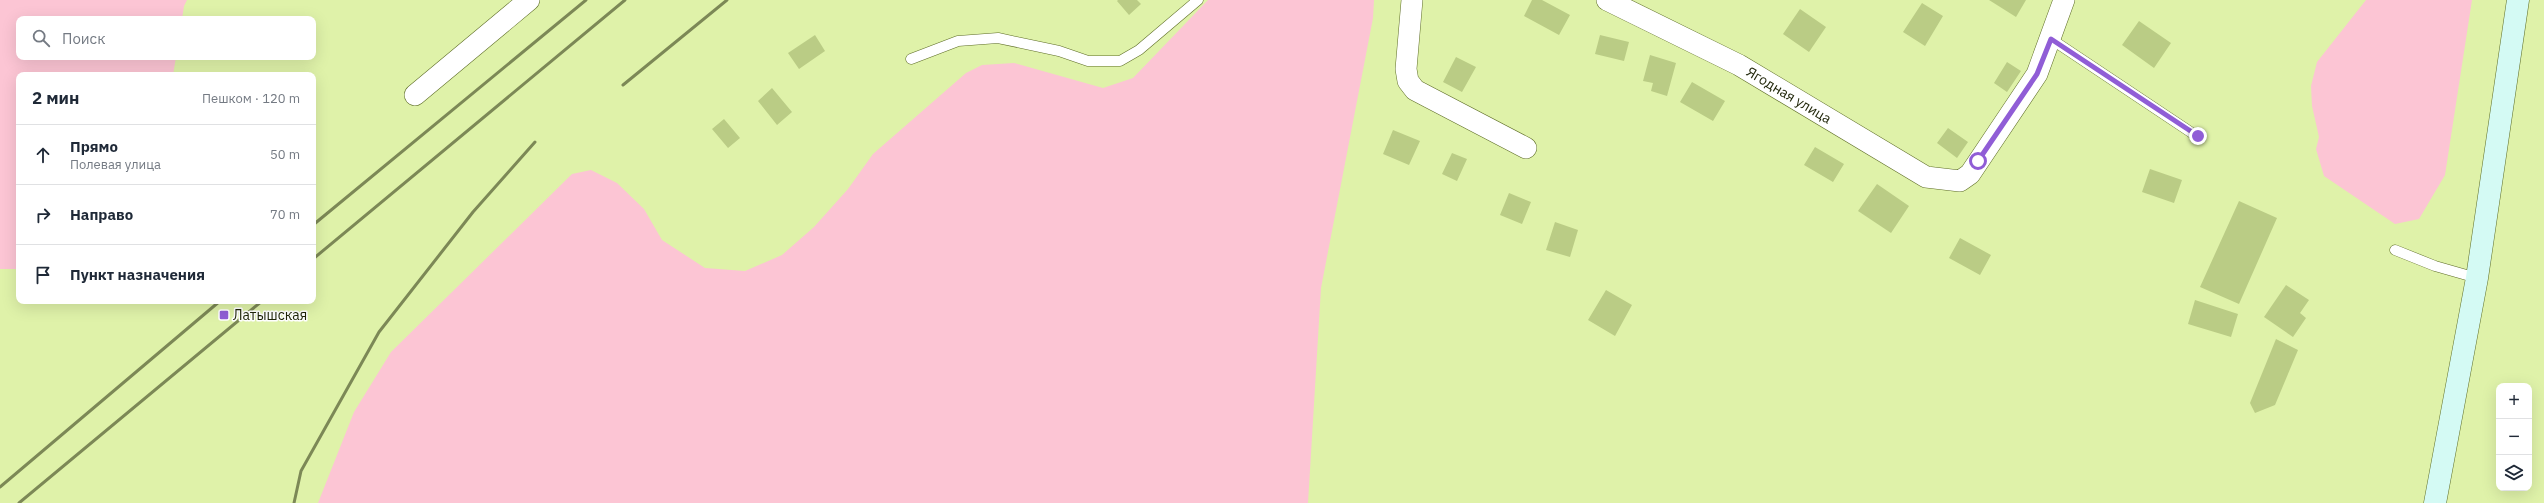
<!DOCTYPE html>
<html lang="ru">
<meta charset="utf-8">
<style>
body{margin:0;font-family:"IBM Plex Sans",sans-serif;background:#f2f2f3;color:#1f2937}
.controls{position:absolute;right:12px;bottom:12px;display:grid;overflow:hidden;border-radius:8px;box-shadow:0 4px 16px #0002}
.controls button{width:36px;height:36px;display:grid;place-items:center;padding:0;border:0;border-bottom:1px solid #e0e1e3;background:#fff;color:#1f2937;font:20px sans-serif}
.stop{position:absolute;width:12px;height:12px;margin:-9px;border:3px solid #905dd6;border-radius:50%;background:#fff}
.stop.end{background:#905dd6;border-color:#fff;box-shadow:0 1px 4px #0008}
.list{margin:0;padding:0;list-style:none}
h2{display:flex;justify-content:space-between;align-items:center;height:52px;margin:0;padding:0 16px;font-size:17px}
h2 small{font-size:13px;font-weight:400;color:#747a83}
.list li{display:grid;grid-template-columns:26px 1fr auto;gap:12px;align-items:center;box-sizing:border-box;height:60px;padding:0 16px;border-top:1px solid #e0e1e3}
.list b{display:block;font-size:15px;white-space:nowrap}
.list p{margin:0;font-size:13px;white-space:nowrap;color:#747a83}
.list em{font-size:13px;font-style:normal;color:#747a83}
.icon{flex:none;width:22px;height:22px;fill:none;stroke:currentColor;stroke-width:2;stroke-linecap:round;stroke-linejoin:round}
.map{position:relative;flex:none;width:2544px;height:503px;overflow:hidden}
.search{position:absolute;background:#fff;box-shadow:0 4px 16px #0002;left:16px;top:16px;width:300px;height:44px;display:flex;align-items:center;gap:10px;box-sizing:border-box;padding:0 14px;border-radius:8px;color:#747a83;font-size:15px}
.panel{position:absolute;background:#fff;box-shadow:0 4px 16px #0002;left:16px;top:72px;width:300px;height:232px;border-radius:8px}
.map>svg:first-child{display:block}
.green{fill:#fcc5d4}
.building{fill:#bacc85}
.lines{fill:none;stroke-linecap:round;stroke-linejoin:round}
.lane-casing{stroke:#5e6d27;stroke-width:11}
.street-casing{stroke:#5e6d27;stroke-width:22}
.secondary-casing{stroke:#5e6d27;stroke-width:23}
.lane{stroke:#fff;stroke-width:10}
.street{stroke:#fff;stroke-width:21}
.secondary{stroke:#d4faf4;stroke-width:22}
.rail{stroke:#7c8856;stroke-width:3}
.route{stroke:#905dd6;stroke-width:5}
.poi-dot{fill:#905dd6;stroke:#fff;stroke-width:1.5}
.labels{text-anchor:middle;stroke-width:3;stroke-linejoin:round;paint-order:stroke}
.street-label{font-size:14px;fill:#1e2407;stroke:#fff}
.poi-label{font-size:14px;fill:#1e2407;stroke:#fff;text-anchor:start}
</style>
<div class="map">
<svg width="2544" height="503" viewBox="0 0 2544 503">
<rect width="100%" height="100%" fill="#dff2a9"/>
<path class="green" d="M0,0h187l-3,6 -2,13h-163v38h157l-3,18h-154v194h-19z
M1208,0h166l-1,18 -52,270 -13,215h-990l36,-91 37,-60 181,-178 19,-4 26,13 27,26 18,31 43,28 40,3 37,-16 32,-28 34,-38 25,-35 93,-81 16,-8 32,-2 89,25 30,-10z
M2366,0h106l-27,175 -26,44 -24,5 -71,-48 -8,-27 3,-12 -7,-31 -1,-20 6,-24z"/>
<path class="building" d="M1118,0h19l4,4 -12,11 -12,-14z
M1532,0h10l28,15 -11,20 -35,-19z
M1989,0h37l-10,17z
M1922,3l21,13 -18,30 -22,-14z
M1800,9l26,18 -17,25 -26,-18z
M2139,21l32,22 -17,25 -32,-23z
M815,35l10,16 -26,18 -11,-16z
M1600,35l29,7 -5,19 -29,-7z
M1650,55l26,8 -9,33 -16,-5 2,-8 -10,-2z
M1456,57l20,10 -14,25 -19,-10z
M2007,62l14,9 -14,21 -13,-9z
M1692,82l33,19 -12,20 -33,-19z
M772,88l20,24 -15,13 -19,-24z
M724,119l16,19 -12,10 -16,-19z
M1948,128l20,14 -11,16 -20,-15z
M1393,130l27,11 -11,24 -26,-11z
M1815,147l29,17 -11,18 -29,-17z
M1452,153l15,6 -10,22 -15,-7z
M2150,169l32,11 -8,23 -32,-11z
M1877,184l32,22 -18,27 -33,-22z
M1509,193l22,9 -9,22 -22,-9z
M2239,201l38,17 -38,86 -39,-17z
M1555,222l23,8 -8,27 -24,-7z
M1960,238l31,17 -11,20 -31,-17z
M2286,285l23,15 -9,13 6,5 -13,19 -29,-20z
M1606,290l26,15 -17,31 -27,-16z
M2195,300l43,14 -7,23 -43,-13z
M2276,339l22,11 -23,55 -20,8 -5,-10z"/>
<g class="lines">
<g class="lane-casing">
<path id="lane" d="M2051,39l147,98
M911,59l47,-18 40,-3 61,13 29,10h32l19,-11 59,-50
M2395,250l40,16 42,12"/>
</g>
<g class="street-casing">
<path id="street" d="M1412,0l-6,69 2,12 7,9 111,58
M1607,0l132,65 187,112 34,4 10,-7 67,-100 27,-74
M415,95l114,-95"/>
</g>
<g class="secondary-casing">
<path id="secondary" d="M2435,503l42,-225 41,-278"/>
</g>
<use href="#lane" class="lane"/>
<use href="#street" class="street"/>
<use href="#secondary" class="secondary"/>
<path class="rail" d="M623,85l104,-85
M313,225l273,-225
M313,259l312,-259
M0,487l220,-186
M19,503l243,-202
M294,503l7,-32 78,-139 94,-120 62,-70"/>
</g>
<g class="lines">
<path class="route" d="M1978,161l59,-87 14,-35 147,97"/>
</g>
<rect class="poi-dot" x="219" y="310" width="10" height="10" rx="2"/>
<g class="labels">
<g class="street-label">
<text transform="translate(1789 95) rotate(31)" y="5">Ягодная улица</text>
</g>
<g class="poi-label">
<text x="233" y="320">Латышская</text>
</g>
</g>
</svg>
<div class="controls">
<button>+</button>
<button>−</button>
<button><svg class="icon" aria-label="layers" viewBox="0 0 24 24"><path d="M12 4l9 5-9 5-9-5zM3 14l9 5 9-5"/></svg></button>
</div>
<div class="stop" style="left:1978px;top:161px"></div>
<div class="stop end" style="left:2198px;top:136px"></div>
<div class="search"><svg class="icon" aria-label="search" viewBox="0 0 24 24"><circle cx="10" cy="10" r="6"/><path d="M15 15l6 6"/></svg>Поиск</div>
<section class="panel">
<h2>2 мин<small>Пешком · 120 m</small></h2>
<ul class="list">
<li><svg class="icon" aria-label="ahead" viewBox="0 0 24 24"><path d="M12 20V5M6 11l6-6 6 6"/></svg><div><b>Прямо</b><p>Полевая улица</p></div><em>50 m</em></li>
<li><svg class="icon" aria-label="right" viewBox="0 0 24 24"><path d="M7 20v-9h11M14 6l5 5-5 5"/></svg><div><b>Направо</b></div><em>70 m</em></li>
<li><svg class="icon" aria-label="arrive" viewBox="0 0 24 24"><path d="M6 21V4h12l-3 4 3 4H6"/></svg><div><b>Пункт назначения</b></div></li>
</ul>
</section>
</div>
